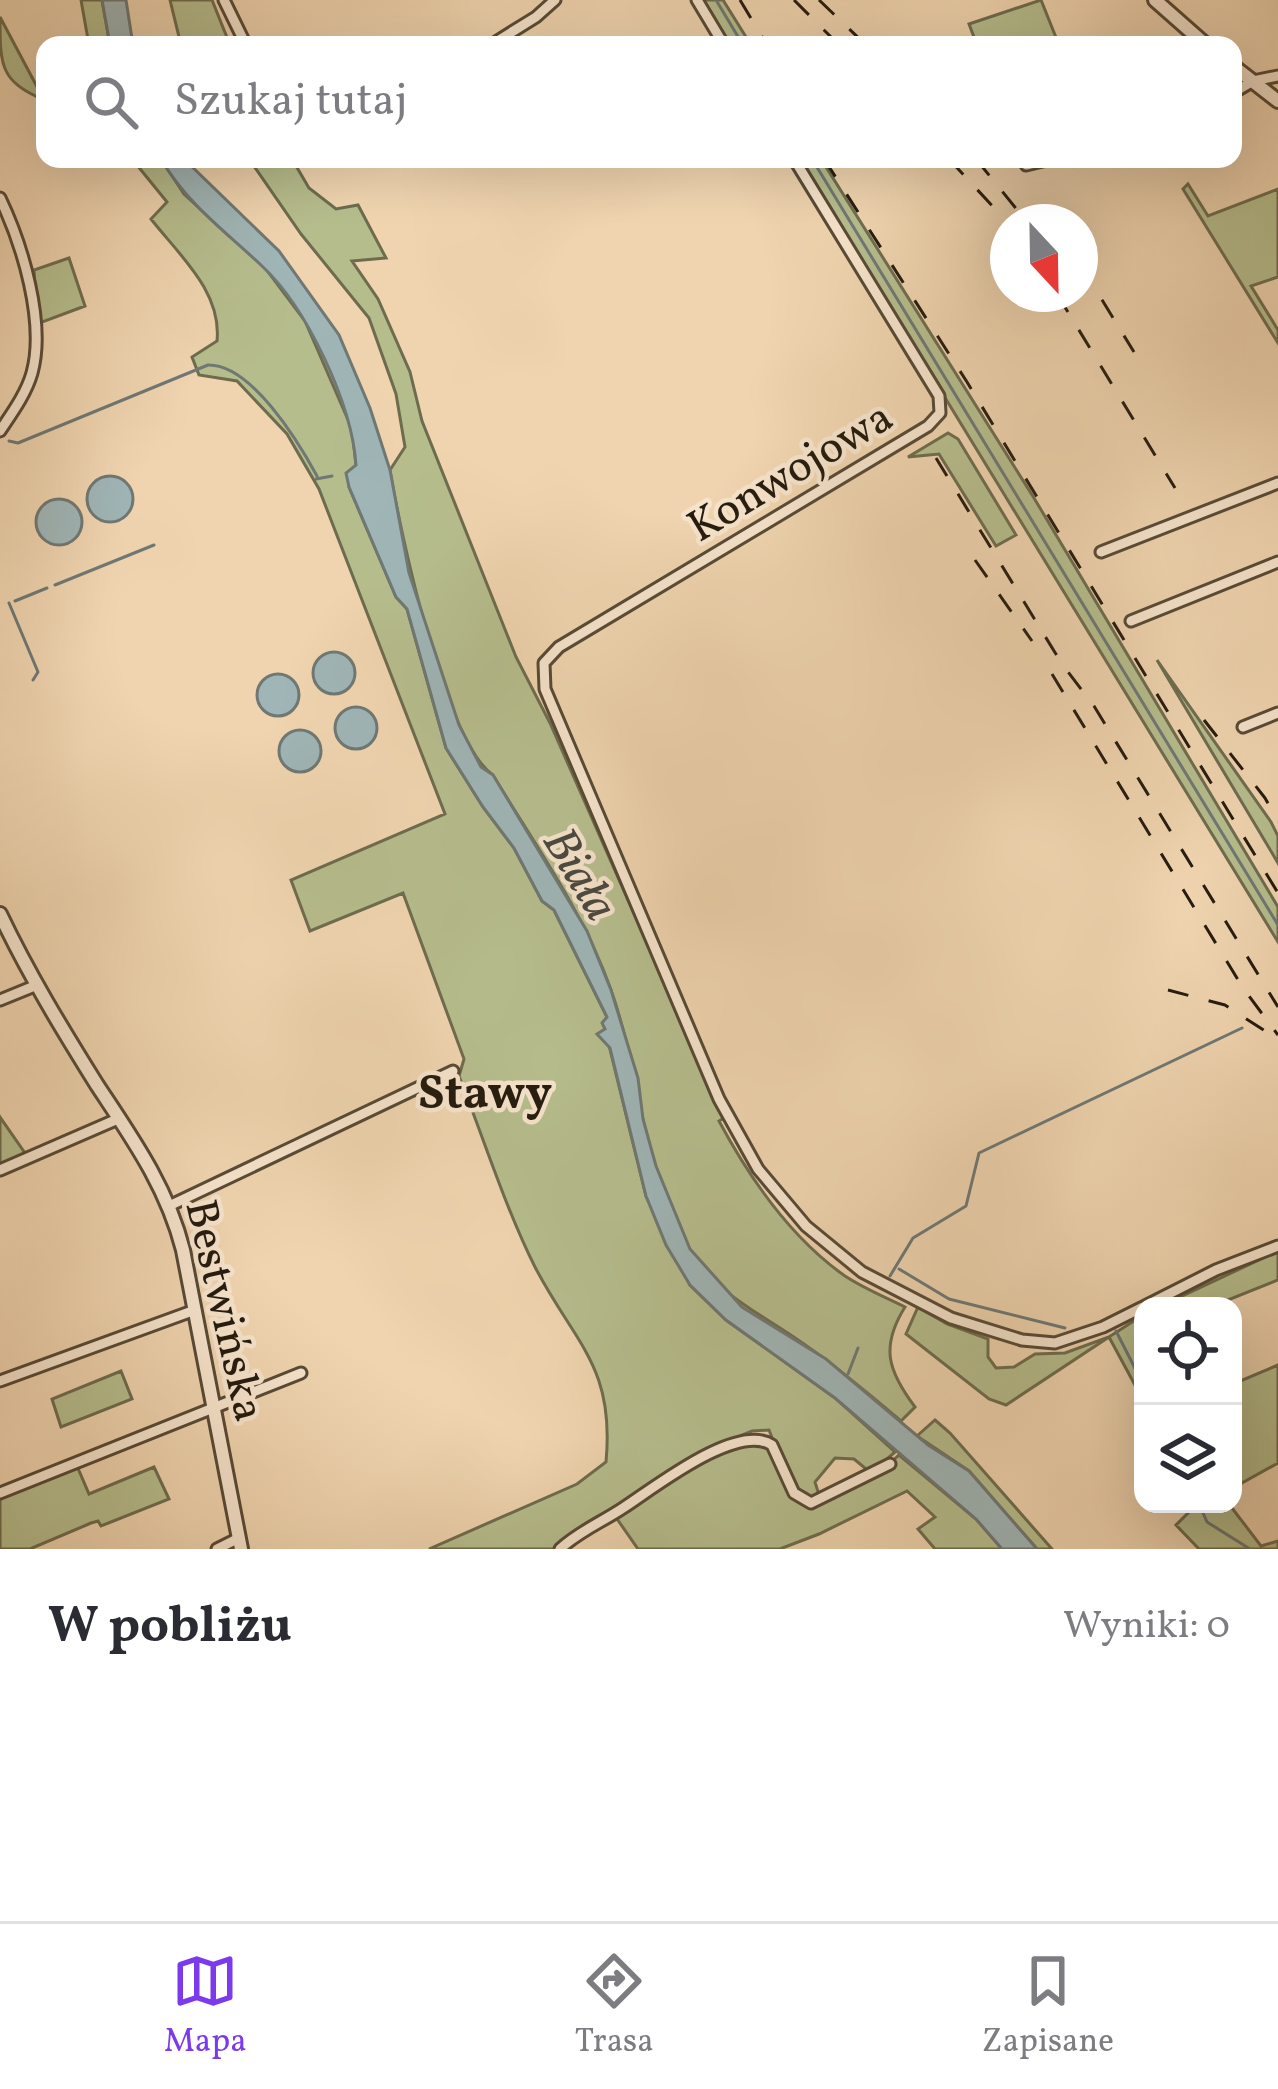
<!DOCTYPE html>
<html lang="pl">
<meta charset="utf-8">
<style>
body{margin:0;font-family:Vollkorn,serif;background:#f7f7f7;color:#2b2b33}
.controls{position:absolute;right:36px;bottom:36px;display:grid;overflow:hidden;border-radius:24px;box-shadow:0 12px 48px #0002}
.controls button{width:108px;height:108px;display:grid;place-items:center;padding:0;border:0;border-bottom:3px solid #e1e1e2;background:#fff;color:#2b2b33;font:60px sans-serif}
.compass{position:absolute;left:990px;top:204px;width:108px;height:108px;border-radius:50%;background:#fff;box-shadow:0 12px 48px #0002;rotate:158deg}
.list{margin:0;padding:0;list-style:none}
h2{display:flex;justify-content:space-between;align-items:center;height:156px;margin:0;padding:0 48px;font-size:51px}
h2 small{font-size:39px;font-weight:400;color:#7c7c81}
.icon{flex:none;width:66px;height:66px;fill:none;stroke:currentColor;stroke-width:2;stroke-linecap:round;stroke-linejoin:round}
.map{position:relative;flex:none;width:1278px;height:1549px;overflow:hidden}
.search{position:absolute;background:#fff;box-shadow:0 12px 48px #0002;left:36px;right:36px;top:36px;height:132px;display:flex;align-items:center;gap:30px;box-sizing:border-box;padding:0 42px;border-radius:24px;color:#7c7c81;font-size:45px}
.sheet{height:372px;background:#fff}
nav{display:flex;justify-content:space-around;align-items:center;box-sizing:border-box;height:168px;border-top:3px solid #e1e1e2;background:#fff;font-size:33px;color:#7c7c81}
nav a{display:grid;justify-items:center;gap:6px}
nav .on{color:#7c3aed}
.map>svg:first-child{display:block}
.green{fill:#b6bd8d;stroke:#6e6c4e;stroke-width:3}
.water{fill:#9fb5b6;stroke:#6f7873;stroke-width:3}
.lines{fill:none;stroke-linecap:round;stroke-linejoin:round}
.stream{stroke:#6f7873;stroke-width:3}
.minor-casing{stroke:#584a36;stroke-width:15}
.tertiary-casing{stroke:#584a36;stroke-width:18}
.minor{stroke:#f5e3cb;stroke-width:9}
.tertiary{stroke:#f5e3cb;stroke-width:12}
.rail{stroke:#261c0e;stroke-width:3;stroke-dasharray:21 21;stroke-linecap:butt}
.labels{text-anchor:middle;stroke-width:9;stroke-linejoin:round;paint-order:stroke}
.street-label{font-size:45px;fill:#261c0e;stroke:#f5e3cb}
.water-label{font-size:48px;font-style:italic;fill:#4a4a40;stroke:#f5e3cb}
.neighbourhood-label{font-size:48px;font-weight:bold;fill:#261c0e;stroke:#f5e3cb}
</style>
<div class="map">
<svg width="1278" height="1549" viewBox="0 0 1278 1549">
<rect width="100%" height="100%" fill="#efd4af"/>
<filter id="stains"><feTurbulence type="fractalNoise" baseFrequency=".00167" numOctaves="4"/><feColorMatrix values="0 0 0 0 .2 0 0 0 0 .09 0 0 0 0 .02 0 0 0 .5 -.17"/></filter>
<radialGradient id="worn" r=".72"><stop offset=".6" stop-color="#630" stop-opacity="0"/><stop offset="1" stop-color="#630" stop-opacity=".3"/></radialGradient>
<path class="green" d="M81,0h21l8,45h-21z
M170,0h42l18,45h-49z
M702,0h21l28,45h-22z
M1041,0l18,45h-82l-8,-21z
M0,17l44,83c-44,-19 -44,-34 -44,-83z
M132,159h29l23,35 82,75 39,52 47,108 4,36 -7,22 47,110 11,12 39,139 37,59 31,41 28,53 12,9 53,107 -2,12 41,167 44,89 36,35 109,78 60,54 -24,21 -17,-14 -19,-1 -20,24 5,16h-17l-15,-20 -19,-48 -17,1 -47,19 -152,99h-124l148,-65 29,-22c9,-96 -31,-118 -71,-195 -30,-60 -51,-128 -76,-191l5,-17 -61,-166 -93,38 -19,-51 154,-66 -126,-325 -32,-55 -50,-53 -38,-6 -7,-18 25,-16c5,-49 -37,-85 -66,-122l16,-17z
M249,159h43l17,29 27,21 22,-4 28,53 -34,3 26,38 32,73 12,49 94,236 34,66 174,395 -5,3c31,58 72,117 126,155 18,12 40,21 60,31 -25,40 -17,64 10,100l-14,14c-33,-28 -65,-55 -100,-79 -44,-31 -80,-44 -111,-92 -48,-75 -49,-176 -79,-260 -27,-77 -76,-145 -118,-215 -48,-33 -93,-244 -103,-305l15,-23 -9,-53 -27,-76 -68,-84z
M799,159h22l213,339 244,409v35z
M1188,184l20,32 70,-27v88l-27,9 27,44v13l-95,-154z
M69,258l16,48 -48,18 -3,-54z
M948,433l10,6 58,96 -20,11 -57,-92 -31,3z
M1157,660l114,162 7,14v27z
M0,1117l27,39 -27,9z
M1278,1251v29l-65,26h-52z
M918,1307l29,17 41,15v18l8,11 18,-1 21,-13 30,-1 44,-16 34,-22v20l-7,3 7,14v48l-34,-63 -103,68 -17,-6 -83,-65z
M1278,1365v98l-45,25v-104z
M121,1371l11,28 -71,28 -9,-28z
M935,1420l15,13 102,116h-15l-68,-78 -52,-35z
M752,1442l18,4 26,53 15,7 66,-31 22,-20 77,64 26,30h-67l-17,-20 17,-12 -28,-26 -88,43 -39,15h-142l-23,-33 90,-57z
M77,1466l12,28 65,-27 15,32 -68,27 -3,-5 -7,2 -61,26h-30v-52z
M1189,1504h40l32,42 17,-5v8h-79l-23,-24 15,-15z"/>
<path class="water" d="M102,0h24l7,45h-23z
M161,159h23l95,92 60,84 31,73 20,62 19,103 50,152 22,42 12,8 94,156 24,59 27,88 5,41 13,47 34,83 52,58 84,52 102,86 41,26 68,78h-35l-26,-30 -141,-121 -109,-78 -36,-35 -24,-40 -20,-49 -36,-148 -13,-14 8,-5 -3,-6 5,-6 -53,-107 -12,-9 -28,-53 -31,-41 -37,-59 -39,-139 -11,-12 -47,-110 -3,-14 10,-8c-4,-61 -49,-157 -94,-199 -37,-35 -75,-62 -101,-107z
M87 499a23 23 0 1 1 46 0a23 23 0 1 1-46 0Z
M36 522a23 23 0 1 1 46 0a23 23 0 1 1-46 0Z
M313 673a21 21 0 1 1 42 0a21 21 0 1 1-42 0Z
M257 695a21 21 0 1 1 42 0a21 21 0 1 1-42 0Z
M335 728a21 21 0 1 1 42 0a21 21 0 1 1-42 0Z
M279 751a21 21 0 1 1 42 0a21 21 0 1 1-42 0Z"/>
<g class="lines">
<path class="stream" d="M716,0l27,45
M812,159l466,766
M9,441l9,2 190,-78c43,-1 90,76 109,111
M316,479l16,-3
M55,585l99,-40
M15,601l32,-13
M9,603l29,69 -5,8
M899,1269l50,30 116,29
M890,1276l23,-38 53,-32 13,-53 263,-125
M1116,1331l27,53
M848,1374l10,-26
M1199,1504l8,18 43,27"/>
<g class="minor-casing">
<path id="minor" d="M224,0l22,45
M697,0l27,45
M491,45l45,-28 19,-17
M1233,93l20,-12 25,-5
M794,159l145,237 1,17 -12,13 -369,221 -15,16 1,26 174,410 39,70 48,57 56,46 89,46 71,22 33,3 48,-16 40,-20
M1026,165l25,-6
M0,198c22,46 46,124 32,175 -6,21 -20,40 -32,58
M1101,552l177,-69
M1131,621l147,-59
M1243,727l35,-14
M0,1000l37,-15
M0,1170l120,-52
M169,1206l284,-135
M1145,1306l71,-36 62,-24
M0,1381l195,-71
M0,1493l301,-120
M217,1549l22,-11
M560,1549c18,-17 42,-27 63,-41 31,-20 114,-86 149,-63l22,48 17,10 79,-39"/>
</g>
<g class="tertiary-casing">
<path id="tertiary" d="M1155,0l51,45
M1233,66l45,35
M0,914c28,59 62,115 97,171 35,53 70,102 86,165l58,299"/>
</g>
<use href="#minor" class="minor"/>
<use href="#tertiary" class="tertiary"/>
<path class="rail" d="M740,0l27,45
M794,0l45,45
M819,0l47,45
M824,159l143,223 311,511
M949,159l59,64
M976,159l51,63
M1054,221v1
M1080,264l54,88
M1057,294l118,194
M936,458l126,206 32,42 184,301
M975,560l57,81
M1052,674l191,314 35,47
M1204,720l61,78 13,23
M1168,990l57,15 40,26"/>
</g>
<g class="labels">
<g class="street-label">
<text transform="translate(789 470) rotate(-31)" y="16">Konwojowa</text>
<text transform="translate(227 1310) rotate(77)" y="16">Bestwińska</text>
</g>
<g class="water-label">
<text transform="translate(582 873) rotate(59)" y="17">Biała</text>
</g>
<g class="neighbourhood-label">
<text x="485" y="1108">Stawy</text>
</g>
</g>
<rect width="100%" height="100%" filter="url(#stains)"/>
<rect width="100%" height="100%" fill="url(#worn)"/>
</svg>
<div class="controls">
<button><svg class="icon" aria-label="locate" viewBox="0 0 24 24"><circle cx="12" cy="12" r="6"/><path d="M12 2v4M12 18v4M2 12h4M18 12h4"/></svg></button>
<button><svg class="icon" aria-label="layers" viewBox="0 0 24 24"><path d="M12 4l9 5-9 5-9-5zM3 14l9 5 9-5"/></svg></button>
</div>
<svg class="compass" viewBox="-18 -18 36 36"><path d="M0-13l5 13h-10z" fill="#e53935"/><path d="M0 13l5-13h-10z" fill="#7c7c81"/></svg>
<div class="search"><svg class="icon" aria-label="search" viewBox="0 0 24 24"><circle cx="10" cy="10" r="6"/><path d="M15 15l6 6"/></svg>Szukaj tutaj</div>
</div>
<section class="sheet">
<h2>W pobliżu<small>Wyniki: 0</small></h2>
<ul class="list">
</ul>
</section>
<nav>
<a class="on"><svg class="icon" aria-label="map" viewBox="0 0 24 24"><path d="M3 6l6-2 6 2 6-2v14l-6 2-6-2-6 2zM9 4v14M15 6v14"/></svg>Mapa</a>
<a><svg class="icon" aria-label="directions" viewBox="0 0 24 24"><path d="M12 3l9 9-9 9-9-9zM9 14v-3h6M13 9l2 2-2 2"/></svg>Trasa</a>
<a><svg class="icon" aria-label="saved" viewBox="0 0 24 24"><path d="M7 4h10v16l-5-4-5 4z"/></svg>Zapisane</a>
</nav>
